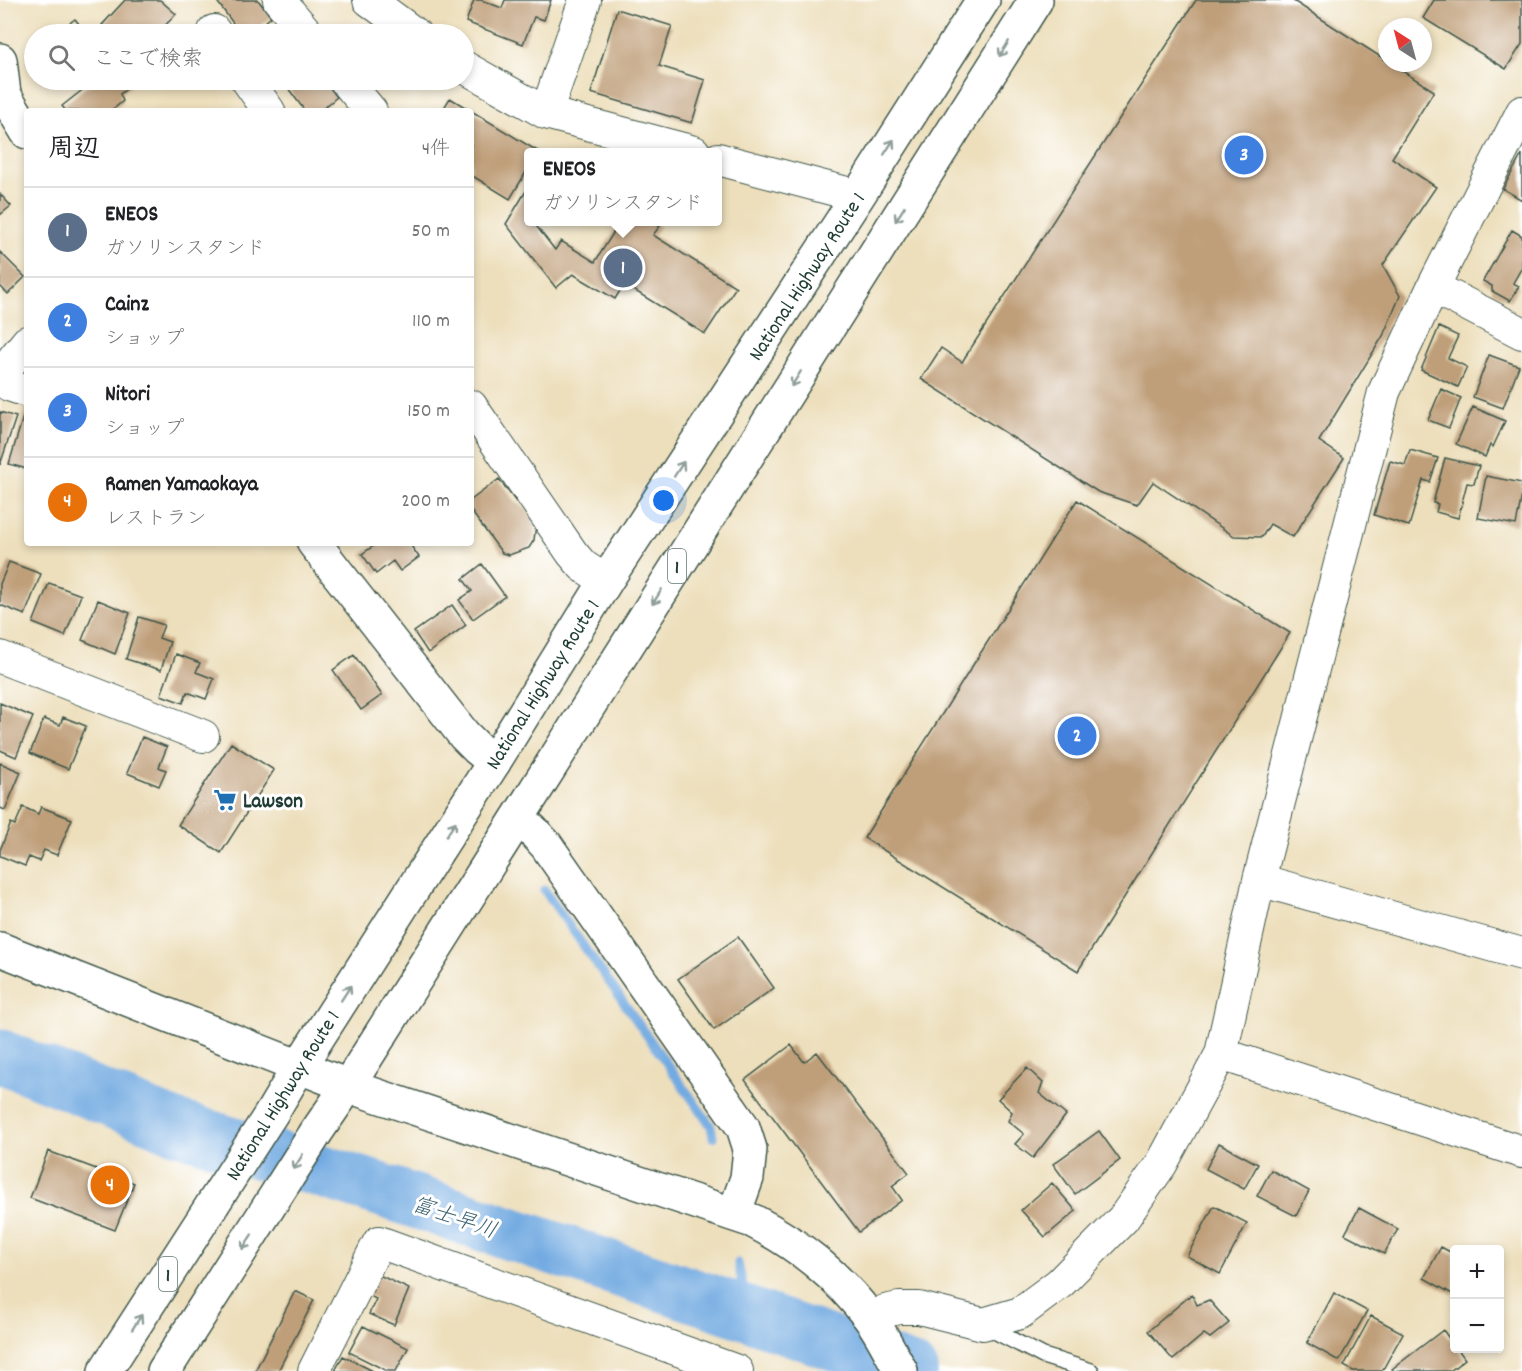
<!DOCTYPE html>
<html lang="ja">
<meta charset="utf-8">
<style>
body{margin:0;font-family:Dekko,"Klee One",sans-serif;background:#f2f2f2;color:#202124}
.controls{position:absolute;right:18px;bottom:18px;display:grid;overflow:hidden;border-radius:6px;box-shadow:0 3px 9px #0003}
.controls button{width:54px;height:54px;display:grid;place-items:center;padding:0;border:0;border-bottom:2px solid #e0e0e0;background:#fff;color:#202124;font:30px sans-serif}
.compass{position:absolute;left:1378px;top:18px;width:54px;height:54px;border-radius:50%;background:#fff;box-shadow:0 3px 9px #0003;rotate:324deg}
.you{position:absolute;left:664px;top:501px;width:21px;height:21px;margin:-15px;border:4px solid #fff;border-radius:50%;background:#1a73e8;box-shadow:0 0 0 9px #1a73e833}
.badge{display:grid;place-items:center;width:39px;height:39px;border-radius:50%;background:#ea580c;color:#fff;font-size:20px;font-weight:700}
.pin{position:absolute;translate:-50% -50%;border:3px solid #fff;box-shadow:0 2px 6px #0006}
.popup{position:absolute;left:524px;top:148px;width:198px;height:78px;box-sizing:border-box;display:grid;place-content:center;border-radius:6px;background:#fff;filter:drop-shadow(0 2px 4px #0005);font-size:20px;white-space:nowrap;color:#757577}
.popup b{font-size:22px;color:#202124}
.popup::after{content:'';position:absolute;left:50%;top:100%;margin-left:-12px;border:12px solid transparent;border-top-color:#fff}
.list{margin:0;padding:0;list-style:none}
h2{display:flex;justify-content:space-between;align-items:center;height:78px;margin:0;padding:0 24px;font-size:26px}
h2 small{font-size:20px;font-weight:400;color:#757577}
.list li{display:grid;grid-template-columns:39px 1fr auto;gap:18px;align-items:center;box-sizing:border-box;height:90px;padding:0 24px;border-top:2px solid #e0e0e0}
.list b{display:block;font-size:22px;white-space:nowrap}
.list p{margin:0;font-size:20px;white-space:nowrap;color:#757577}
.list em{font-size:20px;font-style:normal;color:#757577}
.icon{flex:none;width:33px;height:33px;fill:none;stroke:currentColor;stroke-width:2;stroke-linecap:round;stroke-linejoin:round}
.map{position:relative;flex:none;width:1522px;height:1371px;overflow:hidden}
.search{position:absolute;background:#fff;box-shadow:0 3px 9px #0003;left:24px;top:24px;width:450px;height:66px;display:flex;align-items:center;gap:15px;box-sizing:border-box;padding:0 21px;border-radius:33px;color:#757577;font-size:22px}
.panel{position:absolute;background:#fff;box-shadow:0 3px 9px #0003;left:24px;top:108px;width:450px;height:438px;border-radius:6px}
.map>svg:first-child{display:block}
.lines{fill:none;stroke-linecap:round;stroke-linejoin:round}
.stream{stroke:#72aae1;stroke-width:9}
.river{stroke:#72aae1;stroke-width:54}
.building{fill:#bf9f79}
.lane-casing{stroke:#3e5548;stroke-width:18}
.street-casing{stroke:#3e5548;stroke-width:34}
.secondary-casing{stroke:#3e5548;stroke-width:36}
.highway-casing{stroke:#3e5548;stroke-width:36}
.lane{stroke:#fff;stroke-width:15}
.street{stroke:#fff;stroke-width:32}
.secondary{stroke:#fff;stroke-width:33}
.highway{stroke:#fff;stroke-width:33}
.oneway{stroke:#8f9e9a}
.labels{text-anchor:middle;stroke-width:6;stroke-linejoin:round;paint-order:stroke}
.shield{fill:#fff;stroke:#627771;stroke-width:1.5}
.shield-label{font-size:20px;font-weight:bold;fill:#1f3d34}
.street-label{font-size:21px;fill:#1f3d34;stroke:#fff}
.poi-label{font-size:21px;font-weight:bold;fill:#1f3d34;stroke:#fff;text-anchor:start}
.water-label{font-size:22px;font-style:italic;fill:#3c6371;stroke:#fff}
</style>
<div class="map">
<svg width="1522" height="1371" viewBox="0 0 1522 1371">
<rect width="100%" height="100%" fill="#fff"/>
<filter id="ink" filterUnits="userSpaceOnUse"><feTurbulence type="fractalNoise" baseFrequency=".0167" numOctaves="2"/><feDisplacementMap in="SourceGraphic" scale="12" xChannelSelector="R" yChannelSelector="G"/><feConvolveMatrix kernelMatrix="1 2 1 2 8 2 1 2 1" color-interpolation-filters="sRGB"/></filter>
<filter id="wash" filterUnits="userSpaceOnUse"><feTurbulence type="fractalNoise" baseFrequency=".008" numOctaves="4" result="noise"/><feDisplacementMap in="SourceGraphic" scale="24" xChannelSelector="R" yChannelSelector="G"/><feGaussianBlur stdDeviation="1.35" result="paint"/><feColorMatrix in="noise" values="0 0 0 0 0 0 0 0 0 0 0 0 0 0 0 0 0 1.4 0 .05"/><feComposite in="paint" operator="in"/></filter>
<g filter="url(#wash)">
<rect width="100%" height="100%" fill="#eddfbc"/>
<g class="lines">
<path class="stream" d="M544,890l167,236 2,11
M738,1263l11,51"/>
<path class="river" d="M0,1056l174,70 192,59 383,129 162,57"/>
</g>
<g id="blocks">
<path class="building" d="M125,0h35l16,14 -19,20h-44l-11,-9z
M216,0h42l13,17 -20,17h-10z
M474,0h7l21,8 3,-8h46l-7,20 -10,-3 -11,27 -57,-22z
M1196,0h96l95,61v2h3l44,28 -42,67 44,29 -53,78 17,31 -17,40 -64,105 25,17 -51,79 -23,-13 -8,13 -28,-1 -81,-54 -16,23 -39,-13 -177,-113 20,-31 21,14z
M1434,0h88v44l-16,25 -83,-51z
M617,9l55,17 -13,40 46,14 -13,43 -101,-30z
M75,19l12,15h-32z
M34,50v14l-6,-9z
M95,80h34l4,4 -13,10 3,7 -12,10h-45l-4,-5z
M282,80h42l13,17 -17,14h-15z
M450,98l89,54h-11v17l-18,30 -39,-24v-64h-29z
M1522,154v46l-19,-11z
M526,191l2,2v29h13l-4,5 18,23 6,-9 34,21 25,-40h33l7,4 -7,9 83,52 -31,47 -81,-50 -9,15 -42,-25 -17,14 -50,-64z
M0,194l11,12 -11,9z
M1512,230l10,6v31l-9,16 6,3 -9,15 -18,-10v-5l-9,-5z
M0,252l25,25 -17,17 -8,-8z
M1439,327l19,9 -10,22 19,9 -9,20 -37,-17z
M1489,355l30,11 -16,42 -30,-11z
M1441,389l20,9 -12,30 -21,-8z
M26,407h1v62l-18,-5z
M1473,407l32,14 -12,26 -3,-2 -5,12 -29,-13z
M0,412l16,5 -16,48z
M1410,450l28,8 -8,24 -7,-2 -14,46 -35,-11 16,-54 15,4z
M1445,458l34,8 -5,18 -7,-1 -9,35 -22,-6 2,-8 -5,-1z
M1486,476l36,7v12l-6,30 -38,-7z
M499,479l17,23 11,7 9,15 -2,16 -5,8 -20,7 -7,-2 -31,-42v-11z
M1077,500l213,133 -212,338 -214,-133z
M378,543h31l10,14 -19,14 -7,-10 -17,13 -14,-20z
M9,562l32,12 -16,41 -25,-10v-21z
M482,564l23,32 -32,23 -14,-19 13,-9 -9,-12z
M49,583l32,12 -16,41 -32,-13z
M98,600l32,13 -15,41 -33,-14z
M452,605l14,20 -38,28 -14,-21z
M139,617l25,8 -5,13 11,4 -9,28 -35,-11z
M176,654l24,9 -4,9 18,7 -8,20 -19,-7 -4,11 -22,-8z
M354,655l28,40 -21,15 -28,-40z
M0,703l33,14 -17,40 -16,-7z
M63,717l23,9 -18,43 -38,-16 14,-34 16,6z
M142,737l25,10 -8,20 7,3 -7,16 -32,-13z
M231,743l43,27 -53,83 -43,-28z
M0,763l21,9 -16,38 -5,-2z
M23,807l15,7 3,-7 31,12 -15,36 -13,-5 -5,11 -10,-4 -4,9 -25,-10v-6l11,-27 4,2z
M738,937l36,51 -60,42 -36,-51z
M791,1045l13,17 13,-10 92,121 -17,13 10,14 -43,32 -114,-152z
M1027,1068l16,15 -4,10 27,22 -33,43 -18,-14 9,-10 -16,-13 4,-9 -14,-13z
M1099,1131l21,29 -45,34 -22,-30z
M1219,1143l39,21 -14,25 -38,-20z
M48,1151l86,32 -19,47 -85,-32z
M1271,1170l38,21 -13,25 -39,-20z
M1052,1183l24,28 -31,26 -24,-27z
M1214,1206l33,17 -27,51 -33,-18z
M1359,1208l39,21 -14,25 -39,-20z
M1441,1247l13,7v41l-30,-17z
M377,1274l32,15 -15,36 -25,-11 7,-15 -8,-4z
M295,1291l19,9 -36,71h-23z
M1334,1293l33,18 -28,50 -32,-18z
M1192,1294l5,11 12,-5 20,23 -19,15 -6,-4 -31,26 -25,-29z
M1371,1316l32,17 -21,38h-29l-9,-5z
M363,1326l45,22 -12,23h-9l-38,-19z
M1443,1330l11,15v3h3l8,11 -15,12h-56l-2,-2z
M343,1356l30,15h-38z"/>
</g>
</g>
<g filter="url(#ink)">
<use href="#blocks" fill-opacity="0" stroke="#3e5548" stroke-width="1.5"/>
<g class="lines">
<g class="lane-casing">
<path id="lane" d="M985,1326l58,30 48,15"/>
</g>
<g class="street-casing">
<path id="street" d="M279,0l29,34
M369,0l46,34
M214,31l2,3
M464,67l82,46 148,39
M247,80l22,31
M345,80l26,31
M546,113l39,-113
M718,159l140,37
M1433,287l89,46
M27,342l-22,27 4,16 18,6
M471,406l101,147 11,13 23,15
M0,657l203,79
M1259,880l263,74
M1221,1054l301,98
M871,1320l14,-9 14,-3h20l64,16 37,-11 40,-30 63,-64 39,-56 59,-109 38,-174 125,-488 49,-105 89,-175
M314,1371l65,-129 358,129"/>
</g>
<g class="secondary-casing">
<path id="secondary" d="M0,60l4,34 23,38
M314,543l150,192 14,14 16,13
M517,820l15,10 14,15 197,282 7,22 -3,29 -13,36
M0,949l348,137 405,135c48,25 84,54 117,97 12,16 21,36 31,53"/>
</g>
<g class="highway-casing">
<path id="highway" d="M105,1371l166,-257 28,-47 195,-305 112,-181 252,-385 125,-196
M164,1371l153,-240 31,-45 688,-1086"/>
</g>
<use href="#lane" class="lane"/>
<use href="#street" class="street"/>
<use href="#secondary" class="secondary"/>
<use href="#highway" class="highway"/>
</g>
<defs><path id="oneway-shaft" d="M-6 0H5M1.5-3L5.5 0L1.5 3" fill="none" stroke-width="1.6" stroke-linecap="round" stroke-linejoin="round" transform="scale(1.5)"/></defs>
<g class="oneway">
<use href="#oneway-shaft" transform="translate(1004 49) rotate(122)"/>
<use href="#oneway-shaft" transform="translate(889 147) rotate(-57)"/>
<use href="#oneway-shaft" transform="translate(900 214) rotate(122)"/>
<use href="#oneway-shaft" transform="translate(796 379) rotate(122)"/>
<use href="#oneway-shaft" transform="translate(679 469) rotate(-57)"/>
<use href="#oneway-shaft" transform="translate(657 597) rotate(122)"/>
<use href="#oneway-shaft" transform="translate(451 829) rotate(-57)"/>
<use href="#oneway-shaft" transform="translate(346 993) rotate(-57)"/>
<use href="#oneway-shaft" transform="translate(298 1162) rotate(122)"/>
<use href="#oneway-shaft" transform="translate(247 1242) rotate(123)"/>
<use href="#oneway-shaft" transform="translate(137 1322) rotate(-57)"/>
</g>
</g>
<defs>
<g id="supermarket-bare" transform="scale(1.8)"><path d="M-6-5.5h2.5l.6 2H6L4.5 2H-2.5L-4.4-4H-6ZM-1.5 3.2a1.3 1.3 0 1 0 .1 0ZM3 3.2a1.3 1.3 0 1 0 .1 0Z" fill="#1f6fb2" stroke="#fff" stroke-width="2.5" paint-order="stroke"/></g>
</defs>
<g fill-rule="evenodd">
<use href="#supermarket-bare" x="225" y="800"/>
</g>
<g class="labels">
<g class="shield">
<rect x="668" y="549" width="18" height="34" rx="4.5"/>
<rect x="159" y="1257" width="18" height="34" rx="4.5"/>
</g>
<g class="shield-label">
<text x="677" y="573">1</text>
<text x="168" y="1281">1</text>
</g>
<g class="street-label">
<text transform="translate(806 276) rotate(-57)" y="7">National Highway Route 1</text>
<text transform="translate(542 684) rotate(-58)" y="7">National Highway Route 1</text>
<text transform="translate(282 1095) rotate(-58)" y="7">National Highway Route 1</text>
</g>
<g class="poi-label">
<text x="243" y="807">Lawson</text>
</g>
<g class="water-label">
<text transform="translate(455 1216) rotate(19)" y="8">富士早川</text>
</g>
</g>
</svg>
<div class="controls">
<button>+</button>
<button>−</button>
</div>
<svg class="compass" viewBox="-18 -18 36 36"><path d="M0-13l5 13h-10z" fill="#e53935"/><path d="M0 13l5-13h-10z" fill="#757577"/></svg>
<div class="you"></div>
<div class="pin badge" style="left:623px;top:268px;background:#5c6f8a">1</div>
<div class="popup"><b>ENEOS</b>ガソリンスタンド</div>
<div class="pin badge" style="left:1077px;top:736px;background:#3f7fe0">2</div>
<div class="pin badge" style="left:1244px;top:155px;background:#3f7fe0">3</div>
<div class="pin badge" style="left:110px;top:1185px;background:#e8710a">4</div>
<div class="search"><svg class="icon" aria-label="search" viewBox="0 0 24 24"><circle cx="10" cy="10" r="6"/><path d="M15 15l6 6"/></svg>ここで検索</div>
<section class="panel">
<h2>周辺<small>4件</small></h2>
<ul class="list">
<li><span class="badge" style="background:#5c6f8a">1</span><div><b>ENEOS</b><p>ガソリンスタンド</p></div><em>50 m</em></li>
<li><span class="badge" style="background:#3f7fe0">2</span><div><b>Cainz</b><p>ショップ</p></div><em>110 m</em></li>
<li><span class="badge" style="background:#3f7fe0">3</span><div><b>Nitori</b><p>ショップ</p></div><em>150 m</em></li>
<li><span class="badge" style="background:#e8710a">4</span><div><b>Ramen Yamaokaya</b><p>レストラン</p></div><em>200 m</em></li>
</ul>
</section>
</div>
